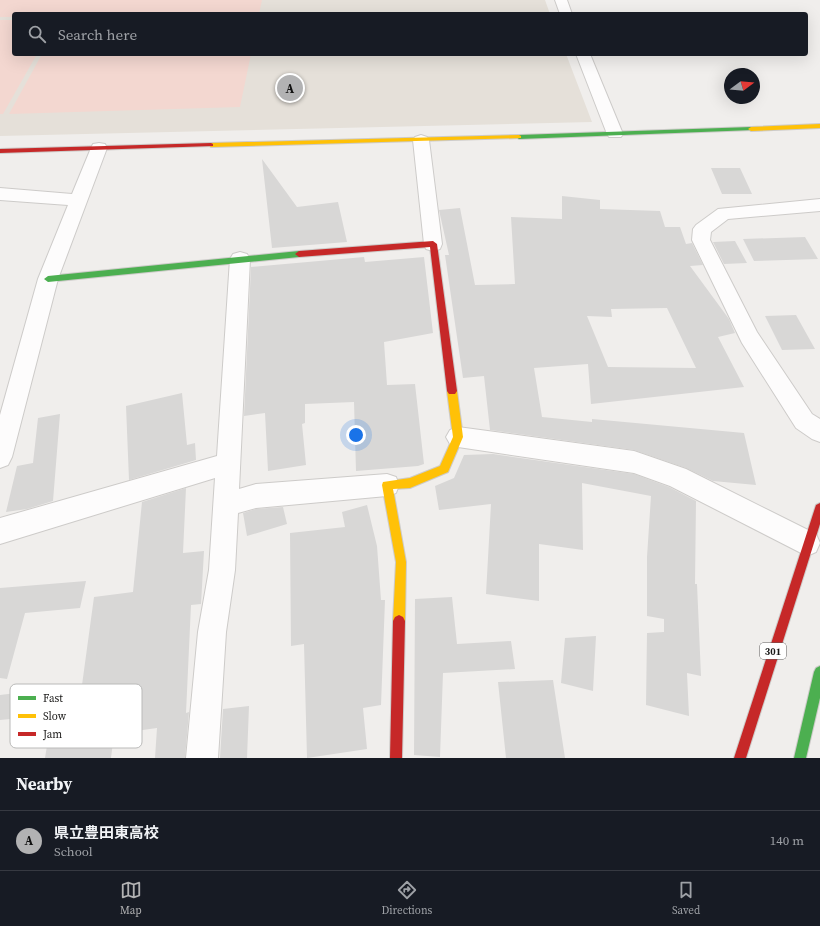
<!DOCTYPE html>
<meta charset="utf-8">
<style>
body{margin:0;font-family:"Source Serif 4","Noto Sans JP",serif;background:#242831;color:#f1f3f6}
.compass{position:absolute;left:724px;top:68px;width:36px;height:36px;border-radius:50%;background:#171b24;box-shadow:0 4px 16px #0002;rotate:74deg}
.you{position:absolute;left:356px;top:435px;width:14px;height:14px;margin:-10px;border:3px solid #fff;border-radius:50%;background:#1a73e8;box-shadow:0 0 0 6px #1a73e833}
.badge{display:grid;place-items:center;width:26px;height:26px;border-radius:50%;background:#b2b2b3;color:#111;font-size:13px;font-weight:700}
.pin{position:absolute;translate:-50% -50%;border:2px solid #fff;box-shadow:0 1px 4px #0006}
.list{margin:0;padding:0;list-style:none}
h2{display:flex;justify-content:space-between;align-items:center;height:52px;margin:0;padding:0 16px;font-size:17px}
h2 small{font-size:13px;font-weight:400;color:#9ea1a6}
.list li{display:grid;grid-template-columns:26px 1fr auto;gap:12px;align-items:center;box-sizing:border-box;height:60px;padding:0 16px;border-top:1px solid #363941}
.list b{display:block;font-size:15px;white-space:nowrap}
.list p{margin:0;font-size:13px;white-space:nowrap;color:#9ea1a6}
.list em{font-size:13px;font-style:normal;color:#9ea1a6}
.icon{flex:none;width:22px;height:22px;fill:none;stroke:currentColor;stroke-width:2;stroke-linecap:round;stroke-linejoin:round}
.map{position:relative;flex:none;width:820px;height:758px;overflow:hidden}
.search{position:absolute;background:#171b24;box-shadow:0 4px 16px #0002;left:12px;right:12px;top:12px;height:44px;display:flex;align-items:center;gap:10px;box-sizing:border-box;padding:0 14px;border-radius:4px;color:#9ea1a6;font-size:15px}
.sheet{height:112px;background:#171b24}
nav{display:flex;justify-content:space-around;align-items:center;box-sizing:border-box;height:56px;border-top:1px solid #363941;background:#171b24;font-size:11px;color:#9ea1a6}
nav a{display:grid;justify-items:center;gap:2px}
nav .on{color:#b2b2b3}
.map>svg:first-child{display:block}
.built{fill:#e5e0d9}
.green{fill:#f3d7d0}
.building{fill:#d8d7d6;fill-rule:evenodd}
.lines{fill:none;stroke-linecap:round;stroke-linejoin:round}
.street-casing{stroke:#cdcbc9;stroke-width:2}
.fast-casing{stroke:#cdcbc9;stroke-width:2}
.slow-casing{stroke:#cdcbc9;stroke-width:2}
.jam-casing{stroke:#cdcbc9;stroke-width:2}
.street{fill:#fdfcfc;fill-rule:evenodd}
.fast{fill:#4caf50;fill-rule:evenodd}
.slow{fill:#ffc107;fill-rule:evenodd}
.jam{fill:#c62828;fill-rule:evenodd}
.labels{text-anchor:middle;stroke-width:3;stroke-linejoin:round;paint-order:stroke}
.shield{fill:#fff;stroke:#5e5d5d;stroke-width:1}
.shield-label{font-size:10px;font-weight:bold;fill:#191817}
.key{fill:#fff;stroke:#babab9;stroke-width:1}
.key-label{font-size:11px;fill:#191817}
</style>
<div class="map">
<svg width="820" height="758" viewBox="0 0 820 758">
<rect width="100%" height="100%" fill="#f0eeec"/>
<path class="built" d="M0,0h545l5,14h-536v40h552l26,68 -592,14z"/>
<path class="green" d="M0,0h262l-3,14h-245v3h-14z
M0,20h14v34h23l-34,60h-3z
M42,54h209l-11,53 -231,7z"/>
<path class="building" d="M262,159l35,48 41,-5 9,40 -75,6z
M711,168h29l12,26h-30z
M562,196l38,4v9l60,2 5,16h15l6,17 6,-1 11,22 -13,1 39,53 6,14 -17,4 26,50 -153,17 -3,-40 -54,4 8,49 50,5v-3l152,14 12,52 -43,-4 -27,-13 -52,-18 -144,-20 -6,-54 -21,2 -18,-123h4l-10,-45 21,-2 15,77 40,-1 -4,-67 51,2zM667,308l29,60 -88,-1 -21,-51 25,1 -1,-8z
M805,237l13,22 -64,2 -11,-22z
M735,241l12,22 -23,1 -11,-22z
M364,257l1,5 59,-5 9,76 -49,9 3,43 28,-1 9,80 -6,2 -62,5 -2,-69 -49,2v19l-3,1 4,41 -38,6 -3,-58 -21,3 7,-149z
M796,315l19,34 -33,1 -17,-34z
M182,393l5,52 8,-2 1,17 -67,20 -3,-74z
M60,414l-7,87 -26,8 -21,3 11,-46 16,-3 5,-45z
M493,454l141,20 35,13 27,14 -1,83h2l4,92 -14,-3 2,43 -43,-11 1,-72 17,-1v-13l-17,-3v-59l4,-61 -69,-13 1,67 -44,-6v57l-53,-7 5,-90 -52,6 -4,-24 19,-8 10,-23z
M186,488l-3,65 21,-2 -3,53 -10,1 -5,108 3,-1 -4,46h-30l2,-30 -43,6 -3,24h-66l7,-43 -52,5v-25l82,-10 12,-88 39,-5 9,-90z
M367,505l10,41 4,54h4l-4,105 -18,3 4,41 -60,9 -3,-114 -13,2 -1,-113 55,-6 -3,-15z
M283,507l4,17 -40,12 -4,-23 13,-4z
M86,581l-6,27 -55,5 -18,66 -7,-1v-90z
M452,597l5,47 54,-3 4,28 -72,4 -3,84 -26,-2 1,-156z
M596,636l-3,55 -32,-8 4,-45z
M553,680l12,78h-59l-8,-76z
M249,706l-2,52h-27l3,-49z"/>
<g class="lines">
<g class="street-casing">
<path id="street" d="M555,0h12l5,14h-12z
M576,54h14l33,80 -2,3h-12l-2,-3z
M421,135l6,2 2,3 13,104 -2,5 -7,2 -7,-2 -2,-5 -11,-104 2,-3z
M99,143l6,1 2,4 -49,131 -46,178 -4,8 -8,3v-53l38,-136 30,-74 -68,-5v-12l72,6 19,-46 2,-4z
M820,199v12l-92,8 -17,13 -1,8 47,92 55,82 8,5v23l-8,-3 -16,-11 -54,-85 -50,-103 1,-11 3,-4 22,-16z
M240,252l7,2 3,5 -11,230 17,-5 131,-10 9,3 3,8 -3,8 -9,3 -131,12 -18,5 -3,57 -9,62 -8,126h-32l12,-126 11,-62 6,-92 -215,66v-26l217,-62 13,-197 3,-5z
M458,427l176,24 52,18 130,65 4,9 -4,9 -9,4 -137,-70 -36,-13 -176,-26 -8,-3 -4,-7 4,-7z"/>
</g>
<g class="fast-casing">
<path id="fast" d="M751,127l2,1v2l-234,9 -3,-2 3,-2z
M299,251l4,3 -4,3 -251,25 -4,-3 4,-3z
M820,666v32l-14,60h-12l20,-86 2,-4z"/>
</g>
<g class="slow-casing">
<path id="slow" d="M820,124v4l-69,3 -3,-2 3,-2z
M519,135l2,1v2l-310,9 -3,-2 3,-2z
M452,387l3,1 2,3 6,46 -15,35 -38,16 -17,1 13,73 -1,59 -2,4 -4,2 -4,-2 -2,-4 3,-59 -14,-77 1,-3 27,-4 30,-12 13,-29 -6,-46 2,-3z"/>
</g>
<g class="jam-casing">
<path id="jam" d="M211,143l2,1v2l-213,7v-4z
M433,241l4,3 20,147 -2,3h-6l-2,-3 -17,-144 -131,10 -4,-3 4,-3z
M820,503v21l-74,234h-12l81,-250 1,-3z
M399,615l4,2 2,4 -3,137h-12l3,-137 2,-4z"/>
</g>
<use href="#street" class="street"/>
<use href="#fast" class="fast"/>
<use href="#slow" class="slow"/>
<use href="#jam" class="jam"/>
</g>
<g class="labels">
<rect class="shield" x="760" y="643" width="26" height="16" rx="3"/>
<g class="shield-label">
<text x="773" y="655">301</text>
</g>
</g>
<rect x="10" y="684" width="132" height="64" rx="6" class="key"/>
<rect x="18" y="696" width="18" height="4" fill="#4caf50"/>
<rect x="18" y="714" width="18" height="4" fill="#ffc107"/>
<rect x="18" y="732" width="18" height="4" fill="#c62828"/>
<g class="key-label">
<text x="43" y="702">Fast</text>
<text x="43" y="720">Slow</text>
<text x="43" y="738">Jam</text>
</g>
</svg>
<svg class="compass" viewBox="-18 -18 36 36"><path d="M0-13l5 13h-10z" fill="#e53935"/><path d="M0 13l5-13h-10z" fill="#9ea1a6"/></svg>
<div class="you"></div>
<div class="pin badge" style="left:290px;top:88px">A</div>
<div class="search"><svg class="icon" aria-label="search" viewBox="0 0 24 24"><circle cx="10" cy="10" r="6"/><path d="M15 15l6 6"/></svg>Search here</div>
</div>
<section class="sheet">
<h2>Nearby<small></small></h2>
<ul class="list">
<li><span class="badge">A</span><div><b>県立豊田東高校</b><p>School</p></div><em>140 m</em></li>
</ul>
</section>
<nav>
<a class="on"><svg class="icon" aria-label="map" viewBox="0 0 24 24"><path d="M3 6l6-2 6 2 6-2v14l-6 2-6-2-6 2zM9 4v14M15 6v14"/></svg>Map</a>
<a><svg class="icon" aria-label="directions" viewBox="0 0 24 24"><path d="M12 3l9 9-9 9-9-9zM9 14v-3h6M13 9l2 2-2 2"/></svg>Directions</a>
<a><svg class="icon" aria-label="saved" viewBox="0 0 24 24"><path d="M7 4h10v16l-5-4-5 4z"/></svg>Saved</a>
</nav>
